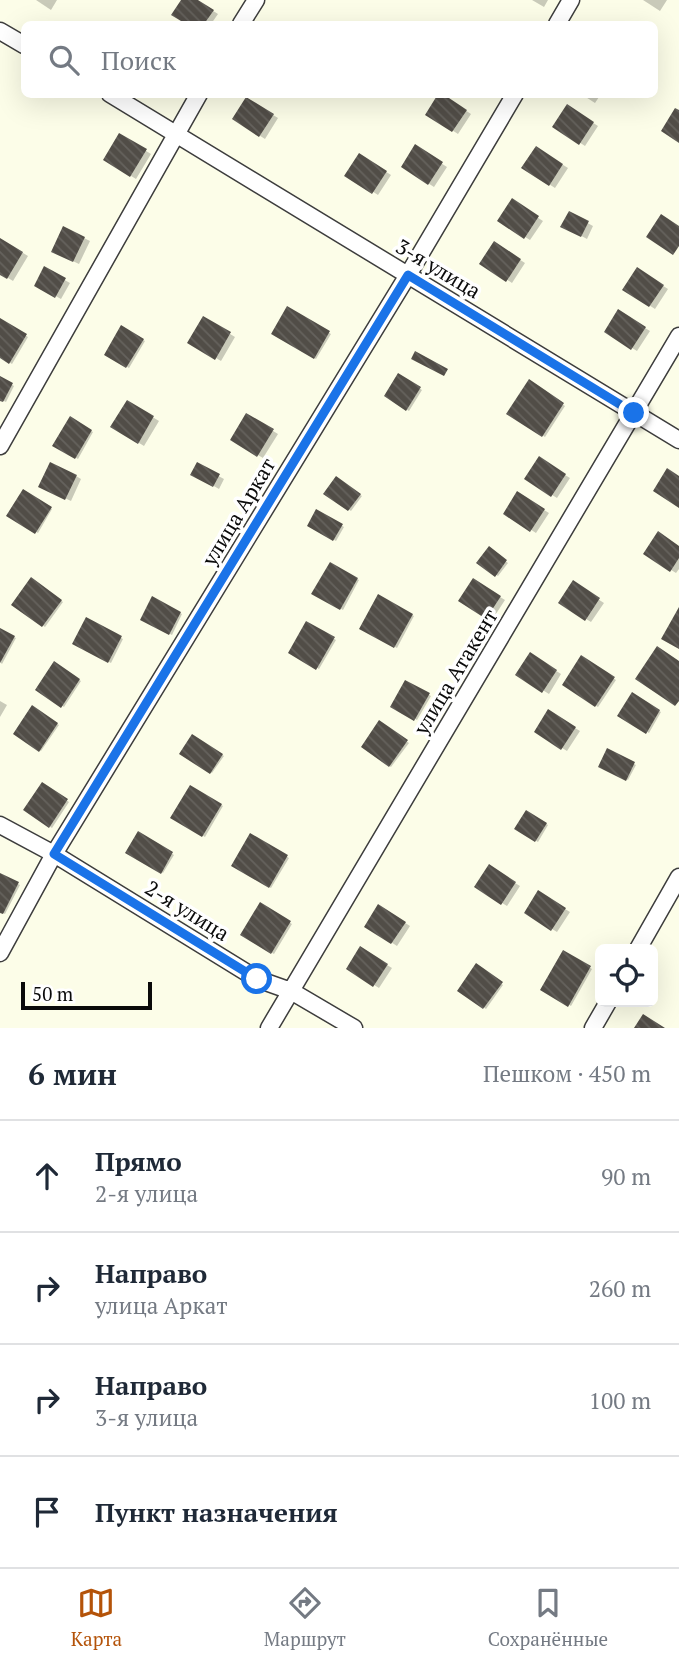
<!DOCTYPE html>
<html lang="ru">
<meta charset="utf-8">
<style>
body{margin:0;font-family:"PT Serif",serif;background:#f6f6f7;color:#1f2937}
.controls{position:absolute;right:21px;bottom:21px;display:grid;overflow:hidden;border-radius:10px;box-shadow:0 7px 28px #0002}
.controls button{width:63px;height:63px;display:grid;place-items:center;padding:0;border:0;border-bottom:2px solid #e0e1e3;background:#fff;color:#1f2937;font:35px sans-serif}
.scale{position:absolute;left:21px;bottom:18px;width:131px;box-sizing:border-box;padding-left:7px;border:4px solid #0a0a0a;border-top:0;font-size:19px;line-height:24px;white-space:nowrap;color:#0a0a0a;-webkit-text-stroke:5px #fff;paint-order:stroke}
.stop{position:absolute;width:21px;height:21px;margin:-16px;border:5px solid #1a73e8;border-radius:50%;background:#fff}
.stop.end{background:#1a73e8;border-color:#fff;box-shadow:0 2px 7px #0008}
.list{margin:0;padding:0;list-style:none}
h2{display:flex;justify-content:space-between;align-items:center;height:91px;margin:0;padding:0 28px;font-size:30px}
h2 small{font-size:23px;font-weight:400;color:#747a83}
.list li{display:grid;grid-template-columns:46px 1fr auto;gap:21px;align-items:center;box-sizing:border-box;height:112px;padding:0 28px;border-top:2px solid #e0e1e3}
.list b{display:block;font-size:26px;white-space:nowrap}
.list p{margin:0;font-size:23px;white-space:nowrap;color:#747a83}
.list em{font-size:23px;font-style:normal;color:#747a83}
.icon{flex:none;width:38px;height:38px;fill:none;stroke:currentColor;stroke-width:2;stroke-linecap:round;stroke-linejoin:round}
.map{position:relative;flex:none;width:679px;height:1028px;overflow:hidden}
.search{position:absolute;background:#fff;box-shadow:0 7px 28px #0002;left:21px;right:21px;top:21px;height:77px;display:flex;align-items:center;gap:18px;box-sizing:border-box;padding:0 24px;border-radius:10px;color:#747a83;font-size:26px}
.sheet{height:539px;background:#fff}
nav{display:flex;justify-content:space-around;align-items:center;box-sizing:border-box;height:98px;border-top:2px solid #e0e1e3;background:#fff;font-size:19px;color:#747a83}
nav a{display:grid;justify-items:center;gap:4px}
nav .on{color:#b45309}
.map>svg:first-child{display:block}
.shadow{fill:#0003}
.building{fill:url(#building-back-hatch)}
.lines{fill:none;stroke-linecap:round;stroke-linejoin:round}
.minor-casing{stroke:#3d3d3d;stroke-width:19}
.minor{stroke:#fff;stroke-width:16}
.route{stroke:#1a73e8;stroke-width:9}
.labels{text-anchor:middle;stroke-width:7;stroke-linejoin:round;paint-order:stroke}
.street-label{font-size:21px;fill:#0a0a0a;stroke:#fff}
</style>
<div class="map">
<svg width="679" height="1028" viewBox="0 0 679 1028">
<defs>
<pattern id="building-back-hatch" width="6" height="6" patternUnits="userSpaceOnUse" patternTransform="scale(1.75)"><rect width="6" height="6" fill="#514d47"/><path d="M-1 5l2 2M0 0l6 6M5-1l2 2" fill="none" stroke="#65625d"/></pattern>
</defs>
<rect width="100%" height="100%" fill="#fcfde8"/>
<path class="shadow" d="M36,0h21l-6,10z
M183,0h13l22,14 -7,10h-22l-15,-10z
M532,0h16l-4,7z
M643,0h24l-7,11z
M581,94h20l-6,9z
M445,97l26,17 -13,20 -31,-20z
M247,99l31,19 -13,21 -31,-20z
M567,106l31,20 -13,20 -31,-20z
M120,135l31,19 -15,25 -31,-19z
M416,147l31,20 -13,20 -31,-20z
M536,148l32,20 -13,20 -31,-20z
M360,155l31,20 -13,20 -31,-20z
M512,201l31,20 -13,19 -31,-19z
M569,213l24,13 -6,13 -24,-13z
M84,238l6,3 -11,23 -21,-10z
M0,239l28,17 -15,25 -13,-8z
M494,243l31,20 -13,20 -30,-20z
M45,269l25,14 -9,16 -25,-14z
M637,269l31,20 -13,20 -31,-20z
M288,309l43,25 -15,25 -42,-26z
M619,312l31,19 -13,20 -31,-19z
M204,318l31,19 -14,24 -32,-19z
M0,320l28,17 -16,27 -12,-8z
M122,328l23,13 -16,27 -23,-14z
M399,375l23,15 -13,21 -23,-15z
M0,378l14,8 -8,16 -6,-3z
M529,382l36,24 -20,31 -36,-24z
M128,402l31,19 -15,25 -31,-19z
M247,415l31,19 -15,24 -31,-18z
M70,419l23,13 -15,27 -23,-14z
M539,459l31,19 -13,20 -31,-19z
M198,465l26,14 -5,10 -26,-15z
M76,476l5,3 -10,22 -31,-15z
M336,479l26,17 -11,15 -25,-18z
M23,492l29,17 -14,24 -29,-17z
M518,494l31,19 -13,20 -31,-20z
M317,511l27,16 -8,14 -27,-16z
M679,547v22l-3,4 -31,-19z
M489,549l19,14 -10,13 -19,-13z
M330,564l29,16 -16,30 -29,-17z
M31,579l32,23 -18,25 -32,-23z
M474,581l31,19 -13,20 -31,-19z
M573,583l31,20 -13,19 -31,-19z
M379,597l35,19 -17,32 -35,-20z
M153,599l29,15 -10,21 -30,-15z
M87,620l36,19 -12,24 -37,-20z
M306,623l30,17 -17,29 -29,-17z
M0,630l16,8 -14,26 -2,-2z
M530,654l31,20 -12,20 -32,-20z
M582,658l34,22 -18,27 -34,-22z
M55,664l26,17 -17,26 -27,-18z
M406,682l25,14 -14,24 -25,-14z
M632,695l29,17 -12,21 -29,-17z
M0,701l7,4 -7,12z
M32,708l27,17 -18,26 -26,-17z
M549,712l31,19 -13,20 -31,-19z
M380,723l29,20 -18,24 -28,-20z
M193,736l31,20 -12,17 -31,-19z
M608,750l28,15 -8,15 -28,-14z
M43,784l26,18 -17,26 -27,-18z
M191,787l32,19 -18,31 -32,-19z
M527,812l21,13 -10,17 -22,-14z
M139,833l35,22 -11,18 -35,-21z
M250,835l39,23 -18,30 -38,-23z
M489,867l31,19 -13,20 -31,-19z
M0,875l20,10 -15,29 -5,-3z
M539,893l31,19 -13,20 -31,-19z
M261,905l31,19 -18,30 -32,-19z
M379,906l31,20 -13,20 -31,-20z
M361,949l31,19 -13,20 -31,-19z
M564,952l28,17 -21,37 -29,-16z
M477,966l26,19 -17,24 -27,-19z"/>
<path class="building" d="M181,0h17l16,10 -10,14h-18l-15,-9z
M438,94h5l24,16 -15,22 -27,-17z
M246,97l28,17 -15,23 -27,-18z
M567,104l27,18 -15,23 -27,-18z
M675,108l4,2v33l-18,-12z
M119,133l28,16 -17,28 -27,-17z
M415,144l28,18 -15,23 -27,-18z
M536,146l27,18 -14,22 -28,-18z
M359,153l28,18 -15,23 -28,-18z
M512,198l27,18 -15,23 -27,-18z
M569,211l20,10 -8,16 -21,-10z
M661,214l18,12v20l-6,9 -27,-18z
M63,226l22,11 -12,25 -22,-10z
M0,238l23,14 -16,27 -7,-4z
M494,241l27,18 -15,23 -27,-18z
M44,266l22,12 -11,20 -21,-12z
M637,267l27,18 -15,22 -27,-17z
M287,306l43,25 -16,28 -43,-25z
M618,309l28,18 -15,23 -27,-18z
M203,316l28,16 -16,28 -28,-17z
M0,318l27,16 -18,30 -9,-6z
M121,325l23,14 -18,29 -22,-13z
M415,351l33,18 -4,7 -33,-17z
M398,373l23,14 -15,24 -22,-15z
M0,376l13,7 -10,19 -3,-1z
M529,379l35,24 -22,34 -36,-23z
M127,400l27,16 -16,28 -28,-17z
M246,413l28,16 -17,28 -27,-17z
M70,416l22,14 -17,29 -23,-13z
M539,456l27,18 -15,23 -27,-18z
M50,462l27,13 -12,25 -27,-13z
M197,462l23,12 -7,13 -23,-12z
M667,468l12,8v32l-26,-17z
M336,476l25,18 -13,17 -25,-17z
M23,489l29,18 -17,27 -29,-18z
M517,491l28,18 -15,23 -27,-18z
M316,509l27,15 -10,17 -26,-15z
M658,531l21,15v12l-9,14 -27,-18z
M489,546l18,14 -12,17 -19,-14z
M330,562l28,16 -18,32 -29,-16z
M31,577l31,23 -20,27 -31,-22z
M473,578l28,18 -15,23 -28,-18z
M573,580l27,18 -15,23 -27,-18z
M378,594l35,20 -19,34 -35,-19z
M152,596l29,16 -12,23 -29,-15z
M679,607v42l-18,-10z
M86,617l36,19 -14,27 -36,-19z
M306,621l29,16 -19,33 -28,-17z
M0,628l15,8 -15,27z
M657,646l22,15v40l-4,5 -40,-27z
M530,652l27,18 -15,23 -27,-18z
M581,655l34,22 -20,30 -33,-22z
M54,661l26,18 -19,29 -26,-18z
M405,680l25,13 -16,28 -24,-14z
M632,692l28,18 -14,24 -29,-18z
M32,705l26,18 -19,29 -26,-18z
M548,709l28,18 -15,23 -27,-18z
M379,720l29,20 -19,27 -28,-20z
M192,734l31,20 -13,20 -31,-20z
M607,748l28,14 -9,19 -28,-14z
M42,782l26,17 -19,29 -26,-18z
M190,785l32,19 -20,33 -32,-19z
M526,810l21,13 -12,19 -21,-13z
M138,831l35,21 -12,22 -36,-21z
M250,833l38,22 -19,33 -38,-22z
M489,864l27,18 -15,23 -27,-18z
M0,873l19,9 -16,32 -3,-1z
M538,890l28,18 -15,23 -27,-18z
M260,902l31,19 -20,33 -31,-19z
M378,904l28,18 -15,22 -27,-17z
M360,946l28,18 -15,23 -27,-18z
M563,950l28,16 -23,41 -28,-17z
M476,963l27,19 -20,27 -26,-18z
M643,1014l22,14h-31z"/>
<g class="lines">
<g class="minor-casing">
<path id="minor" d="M241,24l15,-24
M557,24l14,-24
M0,31l24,14
M110,94l569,346
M0,446l199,-352
M0,825l54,29 203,125 34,12 63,37
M638,949l41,-72
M0,953l54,-99 354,-579 107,-181
M269,1028l410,-692
M593,1028l15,-26"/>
</g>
<use href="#minor" class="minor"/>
</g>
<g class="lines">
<path class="route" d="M257,979l-203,-125 354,-579 226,138"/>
</g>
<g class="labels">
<g class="street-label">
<text transform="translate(438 269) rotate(31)" y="7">3-я улица</text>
<text transform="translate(239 512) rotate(-59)" y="7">улица Аркат</text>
<text transform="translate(456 672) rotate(-59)" y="7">улица Атакент</text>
<text transform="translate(187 911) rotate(32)" y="7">2-я улица</text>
</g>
</g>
</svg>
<div class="controls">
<button><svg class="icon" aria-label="locate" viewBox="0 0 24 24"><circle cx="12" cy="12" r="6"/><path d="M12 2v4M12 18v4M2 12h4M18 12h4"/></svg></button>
</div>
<div class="scale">50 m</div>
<div class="stop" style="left:257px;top:979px"></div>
<div class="stop end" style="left:634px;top:413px"></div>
<div class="search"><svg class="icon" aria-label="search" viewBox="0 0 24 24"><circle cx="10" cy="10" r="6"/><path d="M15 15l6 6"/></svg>Поиск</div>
</div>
<section class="sheet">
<h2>6 мин<small>Пешком · 450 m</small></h2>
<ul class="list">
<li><svg class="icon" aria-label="ahead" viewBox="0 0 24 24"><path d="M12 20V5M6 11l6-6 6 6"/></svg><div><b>Прямо</b><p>2-я улица</p></div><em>90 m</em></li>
<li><svg class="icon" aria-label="right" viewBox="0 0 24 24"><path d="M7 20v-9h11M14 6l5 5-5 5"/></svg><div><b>Направо</b><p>улица Аркат</p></div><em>260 m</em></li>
<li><svg class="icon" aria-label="right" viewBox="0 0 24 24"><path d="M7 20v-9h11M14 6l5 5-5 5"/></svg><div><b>Направо</b><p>3-я улица</p></div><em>100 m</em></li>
<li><svg class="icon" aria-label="arrive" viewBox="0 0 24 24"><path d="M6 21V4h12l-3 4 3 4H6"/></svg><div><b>Пункт назначения</b></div></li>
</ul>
</section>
<nav>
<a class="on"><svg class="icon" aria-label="map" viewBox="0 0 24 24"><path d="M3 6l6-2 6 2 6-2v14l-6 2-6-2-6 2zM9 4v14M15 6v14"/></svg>Карта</a>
<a><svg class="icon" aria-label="directions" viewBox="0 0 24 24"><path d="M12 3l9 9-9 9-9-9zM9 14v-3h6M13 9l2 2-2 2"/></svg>Маршрут</a>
<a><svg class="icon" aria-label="saved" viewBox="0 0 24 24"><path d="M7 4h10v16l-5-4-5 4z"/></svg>Сохранённые</a>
</nav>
